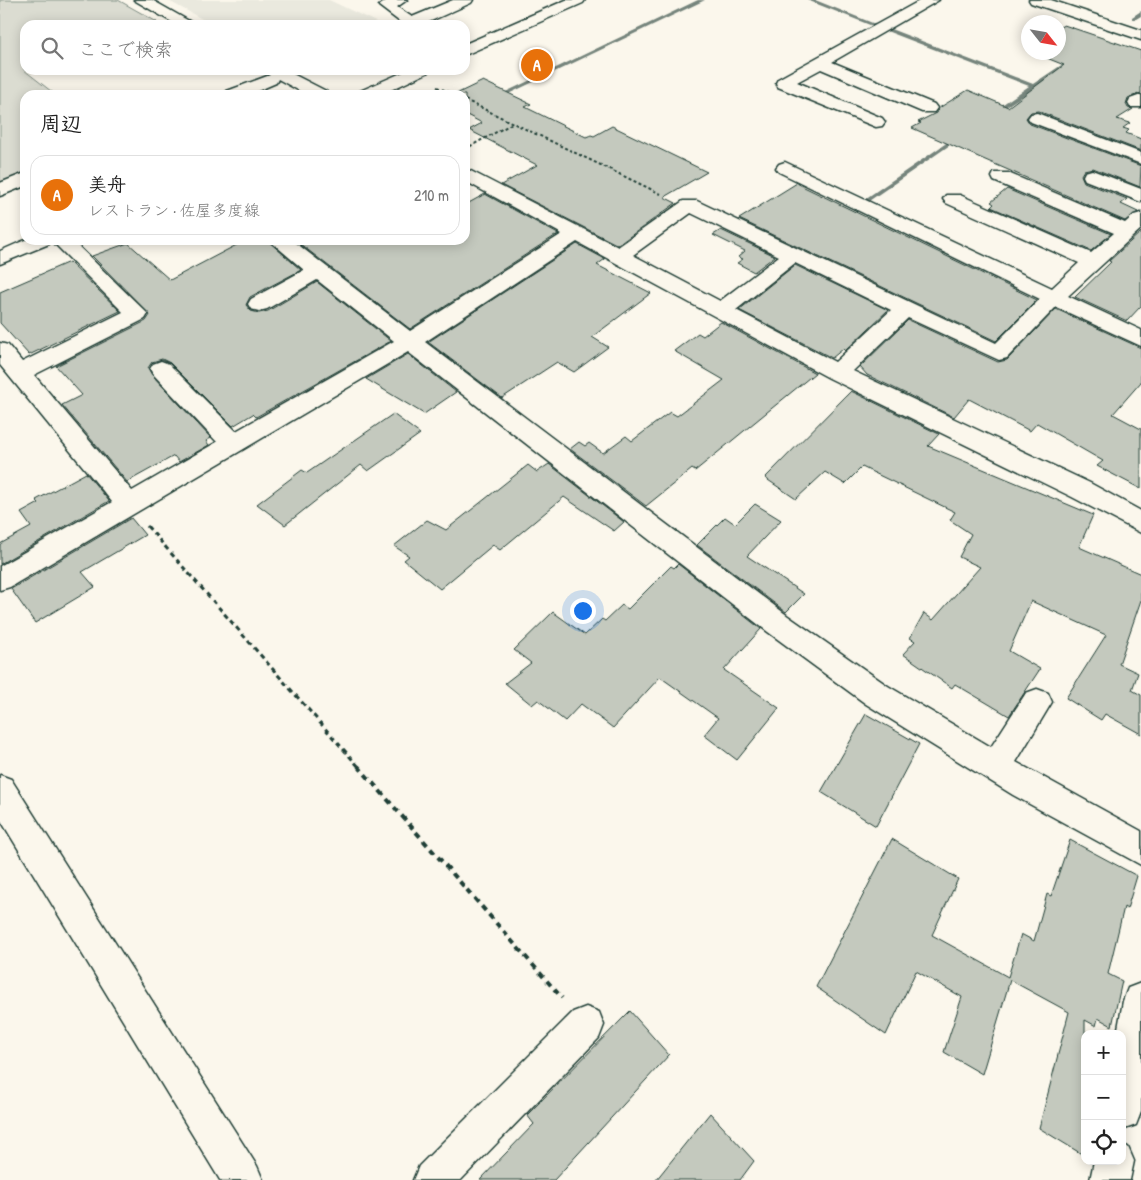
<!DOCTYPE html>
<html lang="ja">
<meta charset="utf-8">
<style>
body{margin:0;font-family:"Patrick Hand","Klee One",sans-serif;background:#f6f6f6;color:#222}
.controls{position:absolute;right:15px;bottom:15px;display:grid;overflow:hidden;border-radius:10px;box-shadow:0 2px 12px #0003}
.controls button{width:45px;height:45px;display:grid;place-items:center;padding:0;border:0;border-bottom:1px solid #e0e0e0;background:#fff;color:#222;font:25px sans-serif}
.compass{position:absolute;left:1021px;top:15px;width:45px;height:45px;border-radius:50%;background:#fff;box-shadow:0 2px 12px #0003;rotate:121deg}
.you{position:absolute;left:582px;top:610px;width:18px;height:18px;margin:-12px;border:4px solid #fff;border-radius:50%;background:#1a73e8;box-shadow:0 0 0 8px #1a73e833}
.badge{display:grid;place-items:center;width:32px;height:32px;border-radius:50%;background:#db2777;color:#fff;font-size:16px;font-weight:700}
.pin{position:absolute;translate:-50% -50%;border:2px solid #fff;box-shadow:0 1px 5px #0006}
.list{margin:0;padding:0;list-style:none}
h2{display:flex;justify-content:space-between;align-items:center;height:65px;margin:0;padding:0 20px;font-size:21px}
h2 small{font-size:16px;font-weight:400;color:#767676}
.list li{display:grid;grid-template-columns:32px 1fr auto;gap:15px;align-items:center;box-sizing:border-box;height:80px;margin:0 10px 10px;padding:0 10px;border:1px solid #e0e0e0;border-radius:15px}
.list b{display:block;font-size:19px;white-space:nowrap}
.list p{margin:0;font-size:16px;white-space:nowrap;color:#767676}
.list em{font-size:16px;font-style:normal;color:#767676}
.icon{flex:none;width:28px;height:28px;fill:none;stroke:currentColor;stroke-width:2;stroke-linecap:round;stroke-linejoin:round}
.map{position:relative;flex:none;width:1141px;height:1180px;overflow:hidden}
.search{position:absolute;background:#fff;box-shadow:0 2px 12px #0003;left:20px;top:20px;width:450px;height:55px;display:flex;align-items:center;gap:12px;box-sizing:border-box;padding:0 18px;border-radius:15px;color:#767676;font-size:19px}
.panel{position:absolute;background:#fff;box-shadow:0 2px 12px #0003;left:20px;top:90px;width:450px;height:155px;border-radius:15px}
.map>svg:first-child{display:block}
.built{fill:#eae9de}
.green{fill:#dbdcd1;stroke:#7d8c82}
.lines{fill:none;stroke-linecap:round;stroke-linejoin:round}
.stream{fill:#74847b;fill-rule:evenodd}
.building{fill:#c4c9be;stroke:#1f3d34}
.minor-casing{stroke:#1f3d34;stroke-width:3}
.major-casing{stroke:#1f3d34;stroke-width:3}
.highway-casing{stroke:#1f3d34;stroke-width:3}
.path-far2{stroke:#1f3d34;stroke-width:2;stroke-dasharray:3 2.5;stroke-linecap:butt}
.path-far1{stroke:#1f3d34;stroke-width:3;stroke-dasharray:5 4;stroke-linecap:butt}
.path{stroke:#1f3d34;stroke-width:4;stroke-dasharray:6 5;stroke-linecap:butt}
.minor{fill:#fbf7ec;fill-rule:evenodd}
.major{fill:#fbf7ec;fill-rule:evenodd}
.highway{fill:#fbf7ec;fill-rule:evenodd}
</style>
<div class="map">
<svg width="1141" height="1180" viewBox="0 0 1141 1180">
<rect width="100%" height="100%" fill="#fbf7ec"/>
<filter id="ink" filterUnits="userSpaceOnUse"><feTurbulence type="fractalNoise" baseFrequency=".02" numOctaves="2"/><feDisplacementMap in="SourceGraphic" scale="10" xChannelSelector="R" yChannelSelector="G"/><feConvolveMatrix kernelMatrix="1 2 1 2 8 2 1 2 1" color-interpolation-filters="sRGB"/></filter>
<g filter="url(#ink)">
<path class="built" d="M167,0h162l53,25h-169z"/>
<path class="green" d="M0,0h118l39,22 -8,3h-124l-1,45 32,25h-31v80l-25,11z"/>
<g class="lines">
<path class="stream" d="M698,0h7l-207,99 -5,-1z
M807,0h8l65,26 -5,1z
M1141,11v5l-5,3h-4v-2z
M884,28h4l145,56 33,-22 5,1 -76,51 -3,-2 1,-1 36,-25 -145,-56z
M958,135l5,1 -97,67h-4v-2z"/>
</g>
<path class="building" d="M1064,25l77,26v42l-13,5 -2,6 2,4 5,1 -16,10 13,4 -7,5 6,2 -3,3 15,6v12l-103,-40 -7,1 -5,6 4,6 111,42 -1,21 -47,-19 -9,2 -3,5 3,7 43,17 -6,5 17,8 -13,9 -213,-93 9,-5 -3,-1 18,-9 3,-5 29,-18 40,17 56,-42 -32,-13h26v-24z
M483,81l48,23 -6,3 61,30 5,-2 3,1 18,-10 95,46 -43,25 12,6 -58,42 -117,-60 36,-20 -68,-35 13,-7 -17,-9v-19h-11z
M797,183l7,4 233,113 -41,41 -257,-122z
M1007,189l104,45 -20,17 -100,-44 3,-3 -3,-2z
M485,194l73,40 -148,95 -115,-89h170v-35z
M721,230l54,26 -21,16 -17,-9 6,-4 -5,-2 7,-6 -32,-16z
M1141,232v74l-14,15 -52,-24 36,-35 -2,-1z
M246,240h21l34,30 -51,27 -4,8 5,6 8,2 9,-2 49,-29 74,59 -135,76 -3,-3 -20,12 -63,-63 -8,-4 -10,3 -4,6 4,7 59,63 -5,3 3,4 -30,17 -5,-6 -47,26 -65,-77 20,-10 -26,-29 90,-45 4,-6 -58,-59 36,-13 42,37z
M577,244l28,15 -8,6 54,28 -59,44 16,10 -34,25 -17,-10 -55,36 -74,-56z
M69,262l51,49 -91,44 -29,-32v-31z
M795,265l93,45 -43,41 -2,-2 -11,9 -93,-48z
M1056,309l85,39v34l-28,32 28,15v60l-44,-23 6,-5 -66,-38 -7,8 -61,-32 -15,18 -87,-42 -7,-8 48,-47 90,42 9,-2z
M721,322l94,51 -120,98 -3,-2 -46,37 -76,-57 9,-7 6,4 4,-3 14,10 23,-17 6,5 38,-29 7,4 47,-36 -50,-29 24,-18 5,3z
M408,354l48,38 -32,22 -58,-35z
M851,391l88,43 -11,12 165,69 -14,32 62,27v26l-22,64 19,9 -6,17 9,5v39l-36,-20 -4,6 -35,-22 40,-63 -75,-34 -22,50 31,18 -31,47 -54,-32 -3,4 -49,-34 12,-13 -5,-3 14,-25 9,7 47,-53 -21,-10 12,-23 -21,-14 5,-8 -93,-45 -17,17 -20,-12 -29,27 -31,-21z
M393,414l27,20 -52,37 -7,-6 -76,60 -28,-21 45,-34 5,3z
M549,464l75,58 -10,9 -50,-34 -64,53 -7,-5 -53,44 -36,-29 5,-4 -15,-10 33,-26 19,10 82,-65 9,7z
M86,473l23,28 -109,63v-20l31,-17 -10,-14 18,-10 -3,-3z
M755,504l26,16 -34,36 57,38 -18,18 -89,-67 28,-28 10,7z
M131,518l14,17 -63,37 13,15 -60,36 -24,-34z
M678,564l83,65 -37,41 55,38 -42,52 -33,-25 14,-17 -58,-41 -47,51 -32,-24 -16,17 -27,-21 -6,5 -27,-22 26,-20 -17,-13 39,-38 32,23 17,-16 3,2 17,-16 6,4 43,-43 3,2z
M866,714l53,30 -43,82 -55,-34z
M892,839l66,40 -26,56 76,42 13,-43 13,7 13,-47 4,2 19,-56 67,36 -10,33 -3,-2 -16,67 14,7 -10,45 -14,-8 -2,8 -11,-6v136l-46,-28 30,-116 -59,-32 -28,94 -38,-22 18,-55 -46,-26 -30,64 -70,-48z
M630,1011l39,44 -115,125h-74l54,-56 -7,-9z
M710,1113l44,48 -14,19h-84z"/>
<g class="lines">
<g class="minor-casing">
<path id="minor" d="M134,0h18l44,25h-19z
M387,0h20l-10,7 15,10 41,-17h20l-2,3 -49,22h-24l2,-3 -21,-16z
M921,0h18l-107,62 102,42 3,4 -3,4h-12l-101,-43 -24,13 85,36 3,4 -3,4 -6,1 -98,-40 -2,-4 2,-4z
M265,70h20l41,21 2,4h-21l-29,-16 -2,4 -28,12h-23l2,-4 43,-16z
M1141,95v12h-11l-2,-4 2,-4z
M1037,113l104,40v11l-110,-42 -3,-4 3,-4z
M785,162l267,126 27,-25 -133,-60 -3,-4 3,-4h14l131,58 23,-20 -120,-52 -2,-4 2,-4h14l117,50 9,-8 7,-2v16l-73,67 73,34v16l-85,-39 -49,51 -8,2 -91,-42 -55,53 237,112 51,28v22l-69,-36 -243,-119 -252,-136 -152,100 363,274 100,70 103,61 35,-54 11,-4 11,4 4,9 -36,60 125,69v34l-128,-70 -147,-91 -98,-72 -360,-280 -398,235 -10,3v-24l112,-64 -112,-137v-22l8,2 14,17 101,-50 -72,-72h21l76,74 -3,5 -111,56 98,116 85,-49 -64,-68 -3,-5 3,-5 8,-3 8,3 67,67 158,-90 -77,-61 -50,29 -8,2 -8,-2 -3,-5 3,-5 53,-29 -35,-30h23l118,91 152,-97 -97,-53v-13l153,79 65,-46h14l299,142 44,-44 -261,-127 -3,-4 3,-4zM691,213l88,43 -59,45 -87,-46zM795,263l96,47 -56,52 -99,-52z
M1092,170l49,19v13l-56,-22 -2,-4 2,-4z
M25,173v13l-25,10v-13z
M0,775l11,4 246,387 6,14h-43l-220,-361z
M1141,983v129l-5,13 -14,5v-96h-5l6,-33 5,-13z
M586,1007l13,5 5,13 -5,13 -138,142h-48l6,-14 154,-154z
M1122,1144l6,3 6,14 -4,19h-40l4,-19h28z"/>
</g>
<g class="major-casing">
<path id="major" d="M566,0h19l-2,3 -118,52v-11z
M408,70h21l-2,3 -47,22h-22l2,-4z
M25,240h27l-3,4 -49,20v-13z"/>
</g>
<g class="highway-casing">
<path id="highway" d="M1029,0h22l90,30v10l-110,-37z"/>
</g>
<path class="path-far2" d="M437,87l18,8
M465,100l196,94
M465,149l48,-26"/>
<path class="path-far1" d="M147,526l212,241"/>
<path class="path" d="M358,766l204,232"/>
<use href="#minor" class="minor"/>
<use href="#major" class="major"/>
<use href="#highway" class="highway"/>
</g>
</g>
</svg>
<div class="controls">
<button>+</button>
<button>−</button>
<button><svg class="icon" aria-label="locate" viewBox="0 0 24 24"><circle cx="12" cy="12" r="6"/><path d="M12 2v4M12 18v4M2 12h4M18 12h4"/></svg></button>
</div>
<svg class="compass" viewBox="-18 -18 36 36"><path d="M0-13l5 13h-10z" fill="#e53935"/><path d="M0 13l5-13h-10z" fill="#767676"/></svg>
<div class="you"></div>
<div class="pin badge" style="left:537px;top:65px;background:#e8710a">A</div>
<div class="search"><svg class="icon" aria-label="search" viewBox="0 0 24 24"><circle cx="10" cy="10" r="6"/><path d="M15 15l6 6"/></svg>ここで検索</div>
<section class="panel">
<h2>周辺<small></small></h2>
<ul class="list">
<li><span class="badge" style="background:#e8710a">A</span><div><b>美舟</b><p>レストラン · 佐屋多度線</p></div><em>210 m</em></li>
</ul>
</section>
</div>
